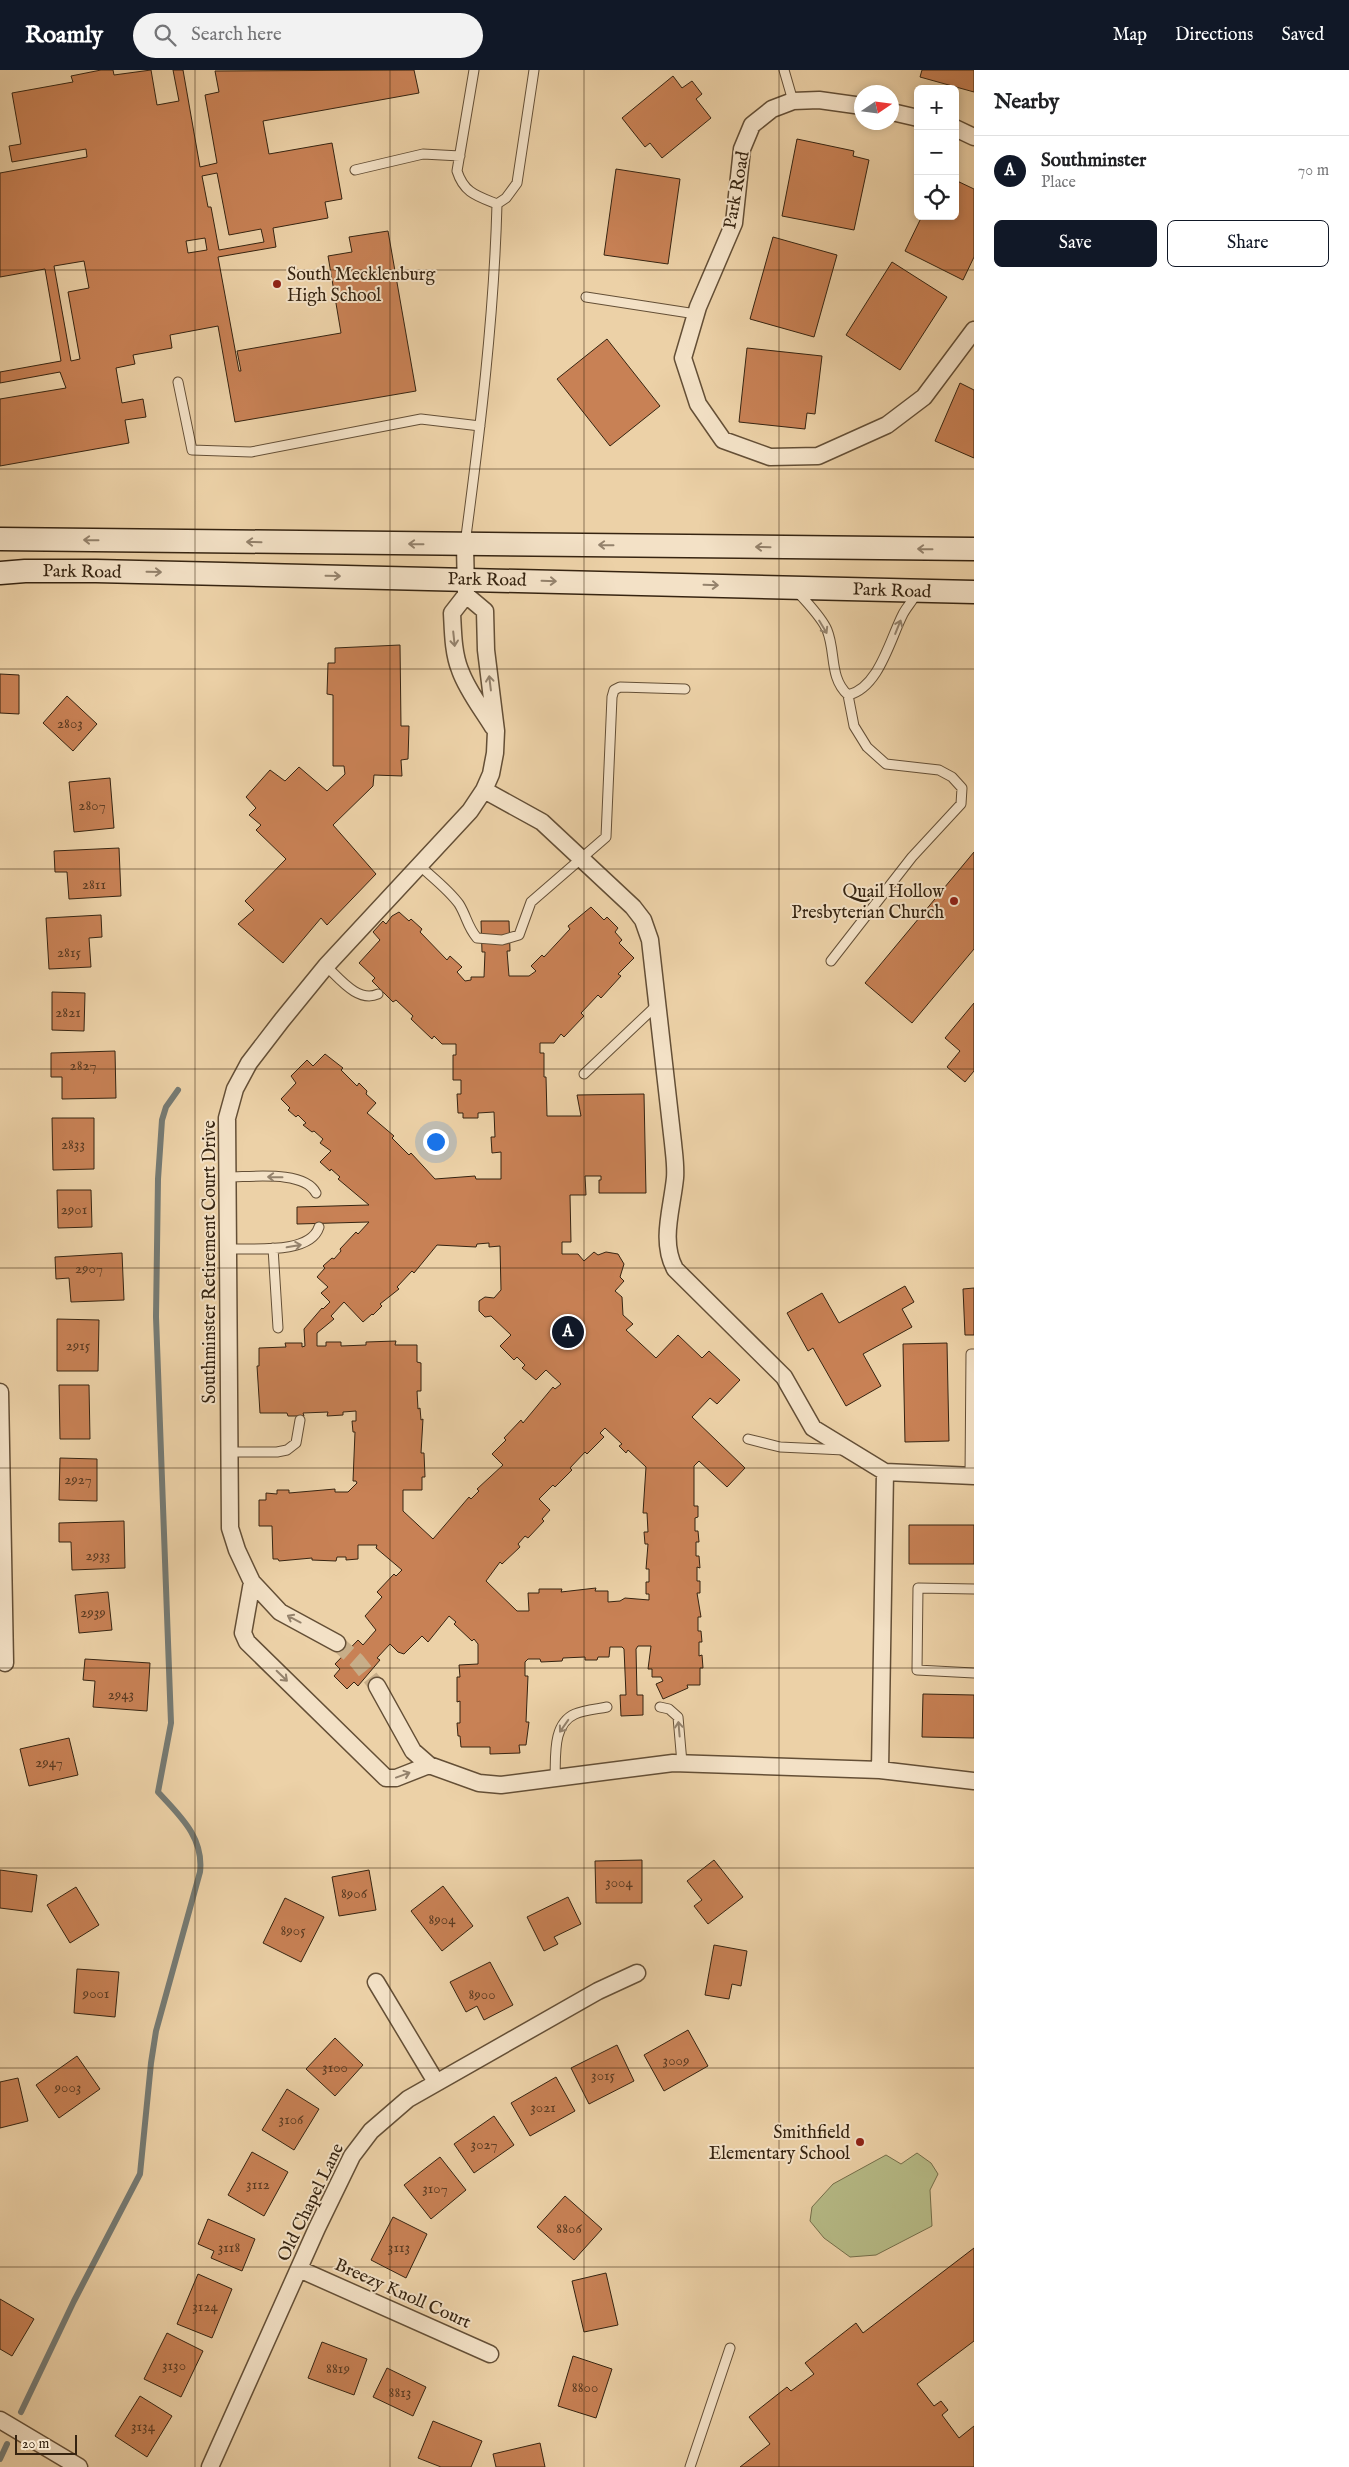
<!DOCTYPE html>
<meta charset="utf-8">
<style>
body{margin:0;font-family:"IM FELL English",serif;background:#f2f2f2;color:#202124}
.controls{position:absolute;right:15px;top:15px;display:grid;overflow:hidden;border-radius:8px;box-shadow:0 2px 8px #0003}
.controls button{width:45px;height:45px;display:grid;place-items:center;padding:0;border:0;border-bottom:1px solid #e0e0e0;background:#fff;color:#202124;font:25px sans-serif}
.compass{position:absolute;left:854px;top:15px;width:45px;height:45px;border-radius:50%;background:#fff;box-shadow:0 2px 8px #0003;rotate:77deg}
.scale{position:absolute;left:15px;bottom:12px;width:62px;box-sizing:border-box;padding-left:5px;border:2px solid #362411;border-top:0;font-size:14px;line-height:18px;white-space:nowrap;color:#362411;-webkit-text-stroke:4px #f3e1c6;paint-order:stroke}
.you{position:absolute;left:435px;top:1071px;width:18px;height:18px;margin:-12px;border:4px solid #fff;border-radius:50%;background:#1a73e8;box-shadow:0 0 0 8px #1a73e833}
.badge{display:grid;place-items:center;width:32px;height:32px;border-radius:50%;background:#111827;color:#fff;font-size:16px;font-weight:700}
.pin{position:absolute;translate:-50% -50%;border:2px solid #fff;box-shadow:0 1px 5px #0006}
.list{margin:0;padding:0;list-style:none}
h2{display:flex;justify-content:space-between;align-items:center;height:65px;margin:0;padding:0 20px;font-size:21px}
h2 small{font-size:16px;font-weight:400;color:#757577}
.list li{display:grid;grid-template-columns:32px 1fr auto;gap:15px;align-items:center;box-sizing:border-box;height:70px;padding:0 20px;border-top:1px solid #e0e0e0}
.list b{display:block;font-size:19px;white-space:nowrap}
.list p{margin:0;font-size:16px;white-space:nowrap;color:#757577}
.list em{font-size:16px;font-style:normal;color:#757577}
.actions{display:flex;gap:10px;padding:15px 20px}
.actions a{flex:1;padding:11px 0;border:1px solid #111827;border-radius:8px;text-align:center;font-size:18px;color:#111827}
.actions .main{background:#111827;color:#fff}
.icon{flex:none;width:28px;height:28px;fill:none;stroke:currentColor;stroke-width:2;stroke-linecap:round;stroke-linejoin:round}
.map{position:relative;flex:none;width:974px;height:2397px;overflow:hidden}
header{display:flex;align-items:center;gap:30px;box-sizing:border-box;height:70px;padding:0 25px;background:#111827;color:#fff}
header strong{font-size:24px}
nav{display:flex;gap:28px;margin-inline-start:auto;font-size:18px}
.search{width:350px;height:45px;background:#f2f2f2;display:flex;align-items:center;gap:12px;box-sizing:border-box;padding:0 18px;border-radius:28px;color:#757577;font-size:19px}
main{display:flex}
aside{flex:1;background:#fff}
.map>svg:first-child{display:block}
.green{fill:#b7bc88;stroke:#76704c}
.lines{fill:none;stroke-linecap:round;stroke-linejoin:round}
.stream{stroke:#757a73;stroke-width:6}
.building{fill:#c88155;stroke:#362411;fill-rule:evenodd}
.street-tunnel{stroke:#c8ae89;stroke-width:16;stroke-dasharray:16 8;stroke-linecap:butt}
.lane-casing{stroke:#644f36;stroke-width:11}
.street-casing{stroke:#644f36;stroke-width:19}
.secondary-casing{stroke:#362411;stroke-width:25}
.lane{stroke:#f3e1c6;stroke-width:9}
.street{stroke:#f3e1c6;stroke-width:16}
.secondary{stroke:#f3e1c6;stroke-width:22}
.oneway{stroke:#94826c}
.grid{fill:none;stroke:#362411;stroke-width:1;stroke-opacity:0.55}
.poi-dot{fill:#8f2418;stroke:#f3e1c6;stroke-width:2}
.labels{text-anchor:middle;stroke-width:4;stroke-linejoin:round;paint-order:stroke}
.number-label{font-size:15px;fill:#5a3b22}
.street-label{font-size:18px;fill:#362411;stroke:#f3e1c6}
.poi-label{font-size:18px;fill:#362411;stroke:#f3e1c6;text-anchor:end}
</style>
<header>
<strong>Roamly</strong>
<div class="search"><svg class="icon" aria-label="search" viewBox="0 0 24 24"><circle cx="10" cy="10" r="6"/><path d="M15 15l6 6"/></svg>Search here</div>
<nav><a>Map</a><a>Directions</a><a>Saved</a></nav>
</header>
<main>
<div class="map">
<svg width="974" height="2397" viewBox="0 0 974 2397">
<rect width="100%" height="100%" fill="#ecd1a7"/>
<filter id="stains"><feTurbulence type="fractalNoise" baseFrequency=".004" numOctaves="4"/><feColorMatrix values="0 0 0 0 .2 0 0 0 0 .09 0 0 0 0 .02 0 0 0 .5 -.17"/></filter>
<radialGradient id="worn" r=".72"><stop offset=".6" stop-color="#630" stop-opacity="0"/><stop offset="1" stop-color="#630" stop-opacity=".3"/></radialGradient>
<path class="green" d="M917,2083l14,10 7,11 -8,16 2,36 -56,29 -26,2 -26,-19 -14,-17 2,-14 21,-23 53,-29 15,9z"/>
<g class="lines">
<path class="stream" d="M21,2342l53,-111 66,-127 11,-111 5,-32 44,-159c4,-35 -20,-56 -42,-80l13,-69 -15,-406 2,-138 4,-59 4,-13 12,-17
M0,2389l7,-15"/>
</g>
<path class="building" d="M101,0h12l1,5 37,-5 6,35 22,-4 -6,-31h10l17,97 17,-4 -12,-68 14,-3 -4,-21 199,-1 5,23 -156,28 6,33 63,-11 10,56 -17,3 3,16 -55,10 3,19 -58,10 21,114h2l-4,-20 104,-18 -13,-77 24,-4 -3,-15 39,-6 28,160 -181,31 -17,-96 -48,9 2,13 -39,7 2,9 -19,4 6,35 21,-4 3,18 -21,3 4,23 -129,23v-67l66,-11 -6,-16 -60,11v-11l61,-11 -16,-92 -45,8v-104l87,-16 -1,-8 -74,13 -3,-16 12,-2 -9,-51 61,-11 -2,-6zM217,103l12,62 32,-6 3,13 -45,8 -8,-43h-3l-6,-31zM205,168l2,12 -19,3 -2,-12zM84,191l5,27 -21,4 12,67 -9,2 -17,-95z
M922,0h52v22l-54,-15z
M673,6l9,12 10,-7 10,13 -6,5 15,19 -49,40 -12,-15 -5,4 -23,-29z
M797,69l57,12 -1,5 16,4 -15,70 -72,-14z
M616,99l64,10 -12,85 -64,-9z
M955,110l19,9v68l-11,23 -58,-29 17,-35h33z
M773,167l64,18 -23,82 -64,-18z
M892,192l55,35 -47,73 -54,-35z
M607,269l53,67 -50,40 -53,-67z
M747,278l75,8 -7,58 -8,-1 -2,16 -66,-7z
M960,313l14,7v68l-39,-17z
M400,575l1,81h8l-1,33 -7,1 1,16 -28,-1 -1,11 -40,39 43,49 -49,51 -6,-7 -38,45 -45,-39 16,-14 -9,-9 41,-42 -30,-29 5,-5 -12,-10 7,-7 -10,-11 24,-27 15,11 14,-14 28,24 18,-17 -1,-8h-11v-71l-6,-1 1,-31h7v-15z
M0,604l19,1v39l-19,-1z
M67,626l30,28 -24,27 -30,-28z
M110,708l4,50 -40,4 -5,-50z
M119,778l2,48 -52,3 -2,-27h-12l-1,-21z
M974,782v97l-62,74 -47,-40z
M591,837l13,13 3,-3 11,11 -3,4 7,8 -3,3 15,15 -16,16 3,2 -20,22 -3,-3 -17,18 3,3 -20,21 -3,-3 -7,9h-14v10h4v24h2l1,39h34l-4,-21 67,-1 2,99h-47v-13h2v-4h-16l1,19h-16l1,47h-9v12h16l6,7 10,-9 4,3 8,-3 12,2 6,10 -4,13 4,4 -9,10 7,6 1,18 10,9 -7,6 30,28 22,-23 24,23 7,-7 31,29 -23,24 -7,-6 -18,19 53,51 -18,19 -28,-26 -5,5v40h4v11l-3,1v13h3l1,11h-3v14h3l1,12 -3,-1v14h3v12h-3l4,24h-3v14h3l1,11h-3v14l3,-1 1,13h-3v17h-13l1,3 -25,11 -7,-15 7,-3 -2,-4h-9v-8h-4l3,-23h-13l-2,3 1,46h6v20l-22,1 -1,-21h6l-2,-46 -2,-2h-12l-1,10h-11l-1,3h-12v-3l-22,1 -1,3 -21,1 -1,-3h-12l-3,3v14h3l-2,46h3l-3,23h-7l1,8 -30,1v-7h-29l-1,-11h-2l-1,-13h3v-22l-3,1v-25h3l-1,-12 19,-1v-20l-4,-5 -2,2 -18,-17 2,-2 -7,-6 -21,26 -6,-6 -18,18 -6,-2 -8,-8 -13,14 3,2 -22,26 -4,-4 -7,7 -13,-13 6,-7 -5,-5 23,-24 5,5 13,-15 -11,-14 17,-19 -5,-5 17,-18 2,2 6,-6 -26,-22 1,-3h-19v14l-12,1v-3h-9l-1,4 -24,-1v-2l-33,3 -1,-2h-5l-1,-33h-13v-26h7v-7l11,1v-4h12v3l46,-4v3h13l9,-9 -1,-2h-3l2,-49h-2l-1,-11h4v-10l-13,1v3l-16,1 1,-4 -25,1 1,3h-16l-1,-3h-27l-3,-47h2v-18l27,-1 -1,-4h17v4l3,-1 -1,-17 18,-21 1,1 7,-7 -9,-9 7,-6 -11,-10 8,-9 -2,-2 9,-8 2,1 7,-8 -1,-2 16,-17 2,2 11,-12 -72,2v-17l72,-2 -31,-26 2,-2 -9,-8 -1,2 -10,-9 11,-11 -11,-8 3,-4 -9,-8 -2,1 -9,-7 3,-2 -8,-8 -2,2 -8,-7 2,-2 -9,-9 15,-16 -5,-7 16,-16 6,6 12,-12 18,14 -2,2 16,16 2,-3 8,8 -1,3 10,9 -9,10 27,23 -2,2 17,17 2,-2 24,26 40,-3 1,3h25v-27l-9,1 -1,-16h4l-1,-25 -16,1v5h-15v-5h-5l-1,-19h4v-14h-8v-25h3v-11h-14l-8,-8 -2,3 -21,-20 2,-3 -17,-16 -3,2 -21,-21 3,-3 -16,-15 21,-23 -7,-8 10,-11 3,3 6,-8 7,-4 10,9 2,-2 11,10 -2,3 27,28 3,-4 12,11 -5,5 8,9 6,-1v-3h13l1,-25h-3l-1,-31h28l1,30h-3l2,25h20l7,-5 -5,-5 11,-11 2,2 26,-28 -2,-3zM489,1173v4l11,-1 1,44 -7,8 -9,-1 -6,4v10l6,6 6,-1 20,19 -11,11 14,14 3,-3 8,8 -3,3 14,12 10,-10 15,14 -6,5 -2,-2 -30,36 -2,-3 -17,18 2,2 -14,14 11,11 -26,24 2,2 -8,8 -2,-2 -36,42 -30,-28v-21h19v-13h3l-1,-24h-3l2,-34 -2,1 -1,-12 -2,1 -1,-18h4v-28l-4,-1v-17h-22l1,-4 -30,1v3l-25,1v-4h-15v4h-9v-13l17,-14 -3,-3 13,-14 19,20 9,-8 1,1 9,-9 -2,-2 19,-15 -2,-2 15,-16 2,2 23,-28 39,2 1,-3zM605,1358l17,16 -3,2 7,7 2,-3 18,17 -3,46h4l1,19h-4l1,12h3l-2,25h3v13h-3v12h3v6l-24,-2 -5,3 -12,1v-11h-13l1,-3 -35,4 1,-3h-23v4h-11l1,18h-12l-31,-30 14,-19 2,2 18,-17 -2,-3 7,-8 3,2 16,-17 -2,-2 8,-9 -11,-11 14,-14 2,2 17,-17 -2,-2 15,-16 2,2 17,-17 -4,-4z
M101,845l1,22 -13,1 2,29 -42,2 -3,-51z
M52,922l33,1 -1,38 -32,-1z
M974,933v68l-9,11 -18,-15 13,-16 -15,-13z
M115,981l1,47 -54,1v-22h-11v-24z
M52,1048h42v51l-41,1z
M57,1120h34l1,37 -34,1z
M122,1183l2,47 -53,2 -2,-24 -13,1 -1,-22z
M905,1216l9,16 -12,7 10,18 -49,27 18,32 -35,20 -33,-58 -5,3 -21,-38 35,-20 17,30z
M974,1218v47h-9l-2,-46z
M57,1249l42,1 -1,51h-41z
M947,1273l2,98 -44,1 -2,-98z
M59,1315h30l1,54h-30z
M60,1388l37,1v42l-38,-1z
M124,1451l1,47 -53,2 -1,-28h-12v-19z
M909,1455h65v39h-65z
M108,1522l4,38 -33,3 -4,-38z
M85,1589l65,4 -3,48 -54,-4 2,-26 -12,-1z
M923,1624l51,1v43l-52,-1z
M69,1668l9,37 -49,11 -9,-37z
M642,1790v43h-46l-1,-42z
M714,1790l29,37 -35,27 -14,-18 8,-6 -15,-19z
M0,1800l37,5 -5,37 -32,-4z
M369,1800l7,40 -37,6 -7,-39z
M443,1816l30,40 -31,25 -31,-40z
M76,1817l23,38 -29,18 -23,-38z
M568,1827l13,27 -27,13 4,7 -14,7 -17,-34z
M285,1828l39,19 -23,45 -38,-19z
M714,1875l33,6 -6,35 -9,-2 -3,15 -24,-4z
M490,1892l23,43 -29,15 -7,-14 -11,6 -16,-30z
M77,1899l42,3 -4,45 -41,-4z
M688,1960l20,36 -44,25 -20,-36z
M335,1968l28,27 -28,31 -29,-27z
M617,1975l17,36 -45,23 -18,-36z
M77,1986l23,33 -41,29 -23,-33z
M556,2007l19,34 -45,25 -19,-33z
M18,2008l10,43 -28,7v-46z
M287,2019l32,20 -25,41 -32,-20z
M494,2046l20,29 -40,28 -20,-29z
M252,2082l36,20 -24,44 -36,-21z
M440,2087l26,33 -35,29 -27,-34z
M565,2126l37,33 -28,31 -37,-33z
M393,2147l34,17 -21,44 -35,-18z
M208,2149l47,20 -13,32 -31,-13 3,-7 -16,-7z
M974,2178v93l-57,43 17,22 7,-5 7,9 -6,5 17,23 15,-12v41h-234l30,-23 -21,-27 38,-30 4,4 23,-17 -9,-11 51,-40 7,10z
M606,2203l12,52 -34,7 -12,-51z
M198,2204l34,15 -20,49 -35,-14z
M0,2229l34,20 -22,37 -12,-7z
M167,2263l36,18 -22,46 -37,-18z
M322,2272l45,17 -13,36 -46,-17z
M573,2286l39,13 -16,49 -38,-12z
M387,2298l39,19 -13,29 -40,-19z
M140,2326l32,20 -25,41 -32,-21z
M433,2351l49,20 -11,26h-30l-23,-9z
M540,2373l5,24h-49l-3,-13z"/>
<g class="lines">
<path class="street-tunnel" d="M337,1573l20,18 20,25"/>
<g class="lane-casing">
<path id="lane" d="M474,0l-17,101c7,22 20,25 40,33
M784,0l9,31
M355,100l68,-16 37,2
M497,134l9,-6 11,-15 17,-113
M586,227l110,17
M178,312l14,68 59,2 170,-33 59,7
M465,474c15,-113 29,-226 32,-340
M796,520c10,12 25,26 31,40 9,22 2,48 21,65 31,-7 42,-56 55,-81 4,-8 11,-14 14,-23
M419,795c13,12 30,25 40,39 8,13 8,22 18,34l25,2 17,-5 12,-33 75,-65 6,-140 2,-7 6,-3 65,2
M831,891l81,-104 49,-53 1,-16 -10,-11 -13,-7 -53,-6 -19,-17 -13,-21 -6,-31
M326,896c14,13 32,37 52,28
M584,1004l73,-69
M228,1107c24,0 76,-7 88,16
M273,1178l5,80
M228,1179c24,-1 82,6 91,-22
M748,1369l32,8 64,3
M230,1382h47l10,-2 9,-7 4,-23
M970,1406l1,-122h3
M974,1519l-56,-1 -1,82 57,3
M660,1637l9,2 9,8 4,46
M555,1708c1,-21 -3,-54 20,-64 9,-4 22,-5 32,-7
M690,2397l40,-119"/>
</g>
<g class="street-casing">
<path id="street" d="M862,36l-43,-6 -26,1 -21,8 -20,16 -10,24 -8,74 -36,84 -15,51 15,46 25,36 47,17 48,-1 69,-31 37,-28 50,-67
M892,42l26,6
M955,58l19,9
M465,474l1,51 -14,18c1,18 1,40 8,57 7,20 22,39 33,57
M484,720l58,32 91,85 10,13 7,20 23,203c1,11 3,23 2,35 -3,31 -15,63 0,91l109,108 29,51 72,44 -5,298
M0,1322l5,271
M885,1402l89,4
M252,1512l-15,-32 -7,-22 -3,-410 8,-29 14,-26 33,-43 44,-54 144,-155 14,-21 7,-16 4,-21 1,-22 -10,-81 -1,-39 -19,-16
M337,1573l-57,-31 -28,-30 -9,51 4,9 139,136h10l33,-13 -16,-14 -36,-65
M429,1695l50,18 22,2 172,-22 207,7 94,11
M376,1912l60,100
M299,2199l191,85
M0,2350l79,47
M210,2397l107,-239 35,-72 19,-25 37,-32 190,-108 39,-18"/>
</g>
<g class="secondary-casing">
<path id="secondary" d="M0,469l974,10
M0,503l25,-2h71l878,21"/>
</g>
<use href="#lane" class="lane"/>
<use href="#street" class="street"/>
<use href="#secondary" class="secondary"/>
</g>
<defs><path id="oneway-shaft" d="M-6 0H5M1.5-3L5.5 0L1.5 3" fill="none" stroke-width="1.6" stroke-linecap="round" stroke-linejoin="round" transform="scale(1.25)"/></defs>
<g class="oneway">
<use href="#oneway-shaft" transform="translate(91 470) rotate(-179)"/>
<use href="#oneway-shaft" transform="translate(254 472) rotate(-179)"/>
<use href="#oneway-shaft" transform="translate(416 474) rotate(-179)"/>
<use href="#oneway-shaft" transform="translate(606 475) rotate(-179)"/>
<use href="#oneway-shaft" transform="translate(763 477) rotate(-179)"/>
<use href="#oneway-shaft" transform="translate(925 479) rotate(-179)"/>
<use href="#oneway-shaft" transform="translate(154 502) rotate(1)"/>
<use href="#oneway-shaft" transform="translate(333 506) rotate(1)"/>
<use href="#oneway-shaft" transform="translate(549 511) rotate(2)"/>
<use href="#oneway-shaft" transform="translate(711 515) rotate(2)"/>
<use href="#oneway-shaft" transform="translate(823 557) rotate(59)"/>
<use href="#oneway-shaft" transform="translate(898 557) rotate(-68)"/>
<use href="#oneway-shaft" transform="translate(454 569) rotate(84)"/>
<use href="#oneway-shaft" transform="translate(490 613) rotate(-97)"/>
<use href="#oneway-shaft" transform="translate(275 1107) rotate(-179)"/>
<use href="#oneway-shaft" transform="translate(294 1176) rotate(-10)"/>
<use href="#oneway-shaft" transform="translate(294 1549) rotate(-152)"/>
<use href="#oneway-shaft" transform="translate(282 1606) rotate(44)"/>
<use href="#oneway-shaft" transform="translate(564 1656) rotate(125)"/>
<use href="#oneway-shaft" transform="translate(679 1659) rotate(-95)"/>
<use href="#oneway-shaft" transform="translate(403 1705) rotate(-20)"/>
</g>
<path class="grid" d="M195,0v2397M390,0v2397M584,0v2397M779,0v2397M0,200h974M0,399h974M0,599h974M0,799h974M0,999h974M0,1198h974M0,1398h974M0,1598h974M0,1798h974M0,1998h974M0,2197h974"/>
<g class="poi-dot">
<circle cx="277" cy="214" r="5"/>
<circle cx="954" cy="831" r="5"/>
<circle cx="860" cy="2072" r="5"/>
</g>
<g class="labels">
<g class="number-label">
<text x="70" y="658">2803</text>
<text x="92" y="740">2807</text>
<text x="94" y="819">2811</text>
<text x="69" y="887">2815</text>
<text x="68" y="947">2821</text>
<text x="83" y="1000">2827</text>
<text x="73" y="1079">2833</text>
<text x="74" y="1144">2901</text>
<text x="89" y="1203">2907</text>
<text x="78" y="1280">2915</text>
<text x="78" y="1414">2927</text>
<text x="98" y="1490">2933</text>
<text x="93" y="1547">2939</text>
<text x="121" y="1629">2943</text>
<text x="49" y="1697">2947</text>
<text x="619" y="1817">3004</text>
<text x="354" y="1828">8906</text>
<text x="442" y="1854">8904</text>
<text x="293" y="1865">8905</text>
<text x="96" y="1928">9001</text>
<text x="482" y="1929">8900</text>
<text x="676" y="1995">3009</text>
<text x="335" y="2002">3100</text>
<text x="603" y="2010">3015</text>
<text x="68" y="2022">9003</text>
<text x="543" y="2042">3021</text>
<text x="291" y="2054">3106</text>
<text x="484" y="2079">3027</text>
<text x="258" y="2119">3112</text>
<text x="435" y="2123">3107</text>
<text x="569" y="2163">8806</text>
<text x="229" y="2182">3118</text>
<text x="399" y="2182">3113</text>
<text x="205" y="2241">3124</text>
<text x="174" y="2300">3130</text>
<text x="338" y="2303">8819</text>
<text x="585" y="2322">8800</text>
<text x="400" y="2327">8813</text>
<text x="143" y="2361">3134</text>
</g>
<g class="street-label">
<text transform="translate(736 120) rotate(-80)" y="6">Park Road</text>
<text transform="translate(82 501) rotate(1)" y="6">Park Road</text>
<text transform="translate(487 509) rotate(1)" y="6">Park Road</text>
<text transform="translate(892 520) rotate(2)" y="6">Park Road</text>
<text transform="translate(209 1192) rotate(-90)" y="6">Southminster Retirement Court Drive</text>
<text transform="translate(310 2132) rotate(-64)" y="6">Old Chapel Lane</text>
<text transform="translate(403 2223) rotate(24)" y="6">Breezy Knoll Court</text>
</g>
<g class="poi-label">
<text x="287" y="210" text-anchor="start">South Mecklenburg<tspan x="287" dy="21">High School</tspan></text>
<text x="944" y="827">Quail Hollow<tspan x="944" dy="21">Presbyterian Church</tspan></text>
<text x="850" y="2068">Smithfield<tspan x="850" dy="21">Elementary School</tspan></text>
</g>
</g>
<rect width="100%" height="100%" filter="url(#stains)"/>
<rect width="100%" height="100%" fill="url(#worn)"/>
</svg>
<div class="controls">
<button>+</button>
<button>−</button>
<button><svg class="icon" aria-label="locate" viewBox="0 0 24 24"><circle cx="12" cy="12" r="6"/><path d="M12 2v4M12 18v4M2 12h4M18 12h4"/></svg></button>
</div>
<svg class="compass" viewBox="-18 -18 36 36"><path d="M0-13l5 13h-10z" fill="#e53935"/><path d="M0 13l5-13h-10z" fill="#757577"/></svg>
<div class="scale">20 m</div>
<div class="you"></div>
<div class="pin badge" style="left:568px;top:1262px">A</div>
</div>
<aside>
<h2>Nearby<small></small></h2>
<ul class="list">
<li><span class="badge">A</span><div><b>Southminster</b><p>Place</p></div><em>70 m</em></li>
</ul>
<div class="actions"><a class="main">Save</a><a>Share</a></div>
</aside>
</main>
